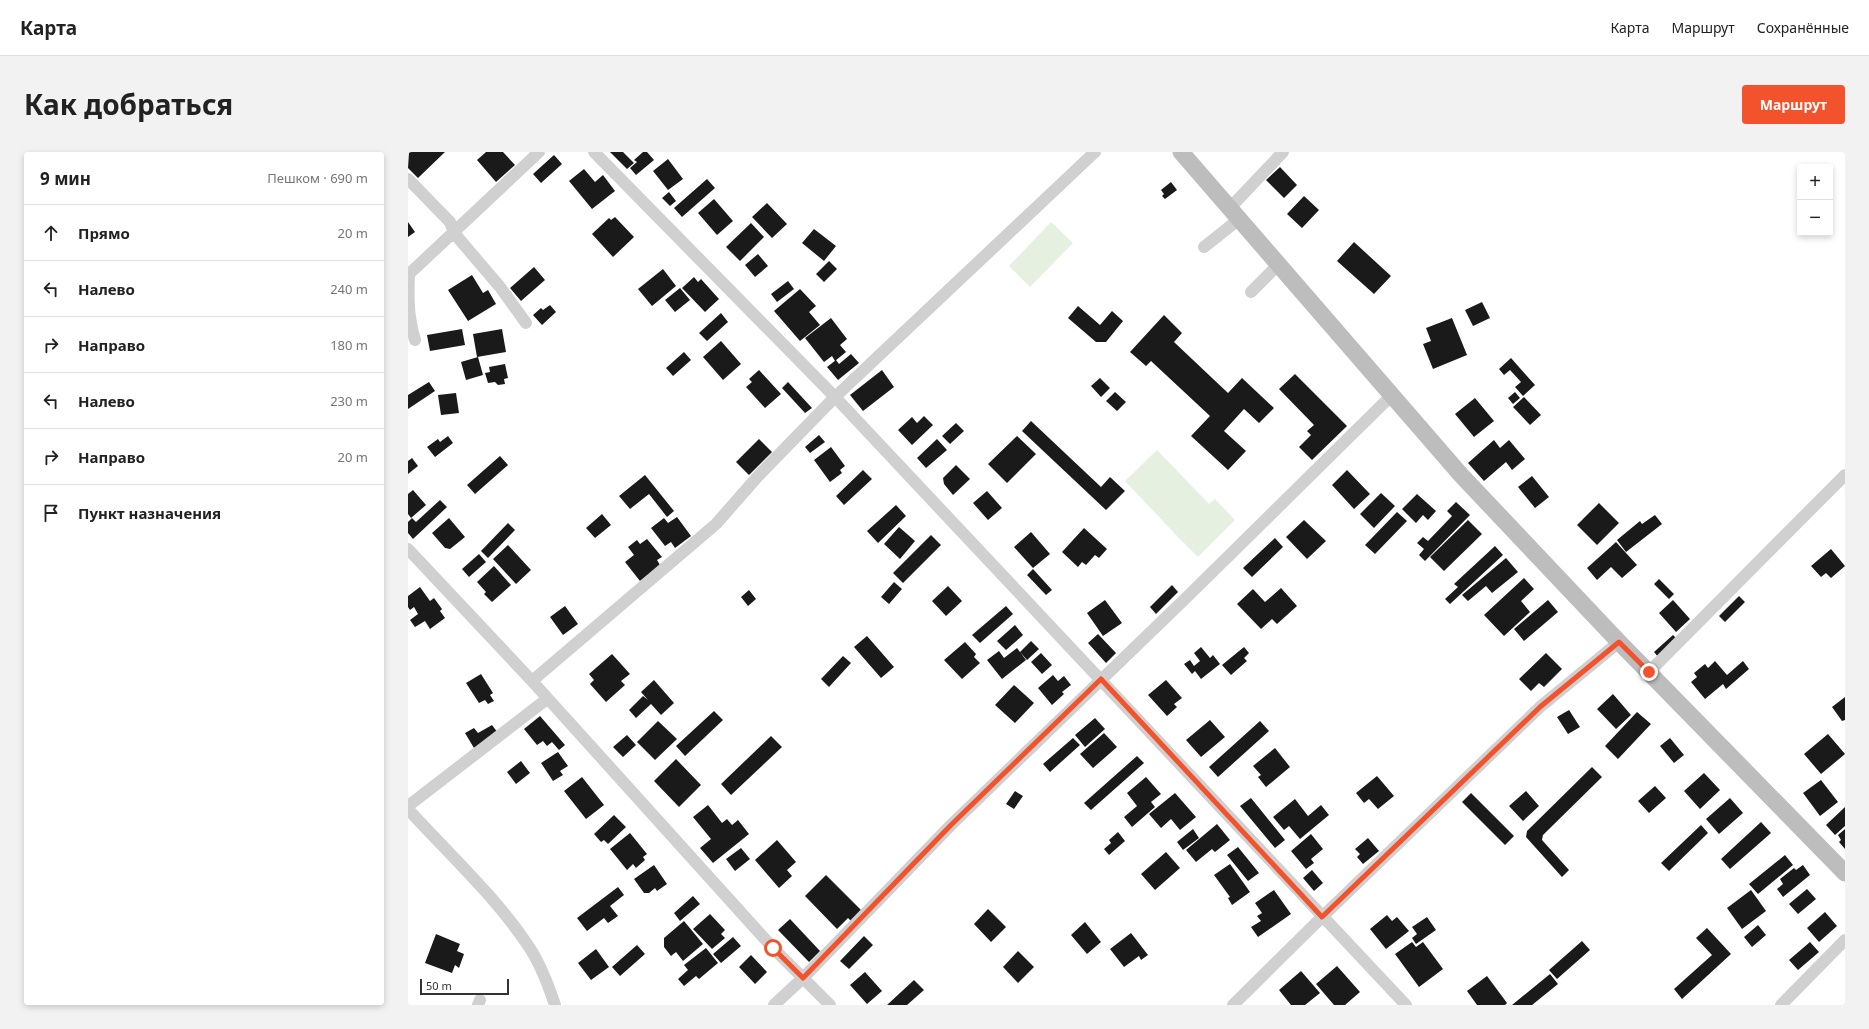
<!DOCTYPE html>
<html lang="ru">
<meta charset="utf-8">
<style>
body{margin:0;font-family:"Noto Sans",sans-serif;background:#f2f2f2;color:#222}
.controls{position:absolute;right:12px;top:12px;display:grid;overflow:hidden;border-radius:4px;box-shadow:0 2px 6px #0003}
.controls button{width:36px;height:36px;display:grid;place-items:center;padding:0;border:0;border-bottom:1px solid #e0e0e0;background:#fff;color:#222;font:20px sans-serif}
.scale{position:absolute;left:12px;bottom:10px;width:89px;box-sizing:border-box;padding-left:4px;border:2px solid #333;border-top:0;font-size:11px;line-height:14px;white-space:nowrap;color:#333;-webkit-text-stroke:3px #fff;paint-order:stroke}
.stop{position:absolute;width:12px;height:12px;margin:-9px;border:3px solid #f2532d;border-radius:50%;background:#fff}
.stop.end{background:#f2532d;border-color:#fff;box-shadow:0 1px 4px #0008}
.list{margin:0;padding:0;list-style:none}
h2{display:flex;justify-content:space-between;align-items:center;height:52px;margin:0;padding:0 16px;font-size:17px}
h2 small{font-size:13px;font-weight:400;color:#767676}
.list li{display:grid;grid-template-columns:26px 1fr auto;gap:12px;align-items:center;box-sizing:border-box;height:56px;padding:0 16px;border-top:1px solid #e0e0e0}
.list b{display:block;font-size:15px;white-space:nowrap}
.list em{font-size:13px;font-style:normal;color:#767676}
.icon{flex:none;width:22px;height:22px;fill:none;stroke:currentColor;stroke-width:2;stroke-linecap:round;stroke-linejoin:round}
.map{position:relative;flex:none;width:1437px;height:853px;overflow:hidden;border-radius:4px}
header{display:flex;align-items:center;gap:24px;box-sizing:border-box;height:56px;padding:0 20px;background:#fff;border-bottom:1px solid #e0e0e0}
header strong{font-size:19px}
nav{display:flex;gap:22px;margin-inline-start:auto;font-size:14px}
.intro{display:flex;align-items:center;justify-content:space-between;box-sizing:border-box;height:96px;padding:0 24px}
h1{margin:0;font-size:28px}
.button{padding:10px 18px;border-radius:4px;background:#f2532d;color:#fff;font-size:14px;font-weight:700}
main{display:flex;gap:24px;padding:0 24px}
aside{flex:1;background:#fff;border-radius:4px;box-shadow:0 2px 6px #0003}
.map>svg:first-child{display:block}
.green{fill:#e5f0e1}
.building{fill:#1a1a1a}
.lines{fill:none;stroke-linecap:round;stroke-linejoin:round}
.street{stroke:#d0d0d0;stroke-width:12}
.secondary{stroke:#bdbdbd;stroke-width:17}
.route{stroke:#f2532d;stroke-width:5}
</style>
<header>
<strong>Карта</strong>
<nav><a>Карта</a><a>Маршрут</a><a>Сохранённые</a></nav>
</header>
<div class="intro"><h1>Как добраться</h1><a class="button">Маршрут</a></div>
<main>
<aside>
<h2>9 мин<small>Пешком · 690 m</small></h2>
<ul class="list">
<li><svg class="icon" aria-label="ahead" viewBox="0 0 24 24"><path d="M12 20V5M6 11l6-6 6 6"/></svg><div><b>Прямо</b></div><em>20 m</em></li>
<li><svg class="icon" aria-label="left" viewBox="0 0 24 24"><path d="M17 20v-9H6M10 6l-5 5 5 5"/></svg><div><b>Налево</b></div><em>240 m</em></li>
<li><svg class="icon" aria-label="right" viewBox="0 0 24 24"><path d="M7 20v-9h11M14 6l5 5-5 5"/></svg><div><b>Направо</b></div><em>180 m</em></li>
<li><svg class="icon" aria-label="left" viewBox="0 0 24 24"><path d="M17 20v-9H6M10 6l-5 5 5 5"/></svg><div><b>Налево</b></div><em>230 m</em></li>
<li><svg class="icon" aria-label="right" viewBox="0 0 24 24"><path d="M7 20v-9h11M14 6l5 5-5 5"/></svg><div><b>Направо</b></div><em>20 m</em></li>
<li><svg class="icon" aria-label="arrive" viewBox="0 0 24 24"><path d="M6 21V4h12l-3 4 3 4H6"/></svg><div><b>Пункт назначения</b></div></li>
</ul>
</aside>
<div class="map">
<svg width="1437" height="853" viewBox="0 0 1437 853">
<rect width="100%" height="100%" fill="#fff"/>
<path class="green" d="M643,70l22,21 -43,44 -21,-21z
M749,298l52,54 6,-5 20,21 -37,37 -21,-21 12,-12 -12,12 -52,-55z"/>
<path class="building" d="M1,0h36l-27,26 -10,-10z
M78,0h17l12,13 -19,17 -19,-22z
M202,0h13l11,11 -7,6z
M235,0h4l7,8 -18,15 -6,-7 7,-6 -3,-2z
M146,3l8,9 -21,19 -8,-9z
M260,7l15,20 -15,11 -15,-19z
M872,15l17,18 -13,13 -18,-18z
M176,17l11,13 8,-7 12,16 -23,18 -23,-28z
M299,27l8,9 -33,29 -8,-9z
M763,30l6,8 -12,9 -3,-3 2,-2 -3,-4z
M261,40l7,9 -6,5 -8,-8z
M896,44l15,14 -17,18 -15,-14z
M306,47l19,22 -16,14 -19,-22z
M359,51l20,21 -15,14 -20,-21z
M207,65l19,20 -21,20 -21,-23 17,-16 2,2z
M0,70l7,10 -7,5z
M343,71l13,14 -24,24 -14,-14z
M406,77l22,17 -12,15 -22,-18z
M946,90l37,34 -17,18 -37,-33z
M350,102l10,12 -13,11 -10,-12z
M421,109l8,8 -13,13 -8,-8z
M126,115l11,13 -24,21 -11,-13z
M255,117l13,17 -24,20 -14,-17z
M64,123l11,18 5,-3 8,14 -28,17 -20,-31z
M286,125l4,5 3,-3 18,20 -14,13 -23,-24z
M380,129l6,8 -17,13 -6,-8z
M272,136l10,12 -15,12 -10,-12z
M392,137l16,17 -7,6 11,13 -20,16 -26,-30z
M1074,150l8,16 -17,8 -8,-16z
M142,153l6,7 -14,13 -9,-10 8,-7 2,2z
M670,154l22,19 12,-14 11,10 -17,21h-10l-28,-24z
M313,161l7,9 -21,19 -8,-8z
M756,163l18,18 -8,9 54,51 14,-15 32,30 -15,15 -15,-14 -20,22 22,20 -18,19 -37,-34 19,-20 -59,-55 -5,5 -16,-14z
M423,166l16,21 -7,6 6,7 -11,9 -3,-5 -8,6 -19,-24z
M1044,166l15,37 -34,14 -10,-25 8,-3 -5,-13z
M54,177l3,16 -35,6 -3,-16z
M94,177l4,23 -29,5 -4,-23z
M313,189l20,23 -18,16 -20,-23z
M276,200l7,8 -18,16 -7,-8z
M443,202l8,9 -21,17 -11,-13 9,-7 3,4z
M70,205l5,18 -17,5 -5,-18z
M1103,206l24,27 -12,11 -8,-9 6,-5 -11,-12 -6,5 -5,-6z
M97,212l3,14 -4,1 1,5 -7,1 -3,-3 -7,1 -3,-10 5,-1 -1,-5z
M351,218l22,24 -16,14 -19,-21 6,-5 -3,-3z
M474,218l12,17 -31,24 -13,-16z
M887,222l52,52 -35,34 -13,-13 12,-12 -4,-4 7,-6 -35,-36z
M692,226l10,10 -9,9 -10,-11z
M21,230l6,9 -27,18v-14z
M380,230l24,26 -7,5 -23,-25z
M707,240l11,10 -9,9 -11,-10z
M1107,240l5,6 -7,6 -5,-6z
M48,241l3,20 -18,2 -3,-20z
M1116,245l17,18 -11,10 -17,-18z
M1067,246l19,23 -20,16 -19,-23z
M516,264l9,9 -21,20 -14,-15 14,-13 5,6z
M623,269l70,66 9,-10 15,14 -19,19 -84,-79z
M548,271l8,8 -14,13 -8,-8z
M411,283l6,7 -15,11 -5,-6z
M40,284l5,7 -18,14 -8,-10 11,-8 2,3z
M609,284l19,18 -29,29 -19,-19z
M351,287l13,13 -23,23 -13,-13z
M529,287l10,11 -21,18 -9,-10z
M1086,288l6,8 9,-8 16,19 -13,11 -6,-8 -22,19 -16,-18z
M423,295l14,19 -5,4 2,3 -12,9 -16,-22z
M92,304l8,9 -33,29 -8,-9z
M4,306l6,8 -10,8v-13z
M548,313l14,14 -17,16 -9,-11 -1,-6z
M455,318l9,9 -28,26 -8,-9z
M939,318l23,24 -16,15 -22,-24z
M237,323l29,36 -7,6 -18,-23 -19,15 -11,-13z
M1124,324l17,21 -14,11 -17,-21z
M5,338l13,15 -15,13 -3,-4v-20z
M579,339l15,17 -14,12 -15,-17z
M973,341l14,13 -21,22 -14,-14z
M1009,342l19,17 -8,9 -5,-5 -7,8 -14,-14z
M32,348l7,7 -34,32 -5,-6v-11l4,-4 4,4z
M1048,350l14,13 -45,46 -6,-6 5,-6 -7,-6 6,-6 5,4 24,-25 -5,-5z
M1191,351l20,20 -22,22 -20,-20z
M488,353l10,11 -28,27 -11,-12z
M989,360l10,9 -32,33 -10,-9z
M194,362l9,11 -16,13 -9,-10z
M1247,363l7,9 -36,28 -9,-12 23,-19 2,3z
M269,365l14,19 -16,12 -4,-6 -6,4 -14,-18 13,-10 4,5z
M41,366l16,19 -15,12 -5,-1 -13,-15z
M896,368l22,21 -19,18 -21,-22z
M1060,368l14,14 -38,37 -14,-14z
M100,371l7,7 -27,28 -7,-7z
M491,375l16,14 -15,18 -16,-15z
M676,376l23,21 -8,9 -4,-3 -9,10 -4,-3 -4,5 -16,-15z
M623,380l19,22 -17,14 -19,-21z
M523,383l10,10 -38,38 -10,-10z
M867,386l8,9 -31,30 -9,-9z
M239,387l15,18 -5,3 3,5 -20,16 -15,-19 9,-7 -6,-8 9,-7 3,4z
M1208,390l21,23 -15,13 -11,-11 -14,13 -10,-12z
M100,393l23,25 -15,14 -23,-25z
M1087,394l8,9 -53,49 -5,-5 13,-12 -4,-3z
M1423,397l14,17 -14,12 -5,-5 -5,4 -10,-11z
M71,402l7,8 -17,15 -7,-8z
M1098,406l12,14 -26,21 -6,-7 -18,15 -6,-6z
M86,414l17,19 -19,17 -8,-8 2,-2 -9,-10z
M625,417l19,21 -6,5 -19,-20z
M1116,426l10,11 -13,12 9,11 -26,24 -20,-21z
M1251,427l15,15 -5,5 -15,-15z
M486,430l8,7 -13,15 -8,-7z
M764,433l6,7 -22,22 -6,-7z
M540,434l14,15 -16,15 -14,-15z
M12,435l10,14 4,-3 8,11 -2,2 5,7 -15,11 -5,-8 -10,6 -5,-7 8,-6 -4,-7 -4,3 -2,-3v-11z
M873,436l16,18 -20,18 -5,-5 -11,10 -24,-25 16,-15 12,13z
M341,438l7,9 -8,7 -7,-9z
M1331,444l6,6 -20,20 -6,-6z
M697,448l17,23 -19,13 -16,-23z
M1140,448l10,12 -34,29 -10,-12z
M1265,448l17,19 -14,13 -17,-19z
M157,454l13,18 -15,11 -13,-18z
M598,454l7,8 -33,29 -8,-8z
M607,473l8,10 -17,15 -9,-9z
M690,482l18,19 -10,10 -18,-20z
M1265,483l5,5 -19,18 -5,-6z
M459,484l27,31 -13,11 -27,-31z
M623,489l8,8 -12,11 -7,-8z
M557,490l11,12 -2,3 6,6 -18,16 -18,-19z
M793,495l9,11 3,-3 7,9 -19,15 -6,-8 -3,3 -8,-10 6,-4 4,6 6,-5 -6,-8z
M836,495l5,6 -5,5 3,3 -16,14 -9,-10z
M609,496l9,12 -24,19 -15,-19 12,-9 5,7z
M633,501l11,12 -10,9 -11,-12z
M1138,501l16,16 -18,18 -5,-4 -8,8 -12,-12z
M204,502l18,20 -9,7 4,4 -19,17 -16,-18 4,-4 -5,-6z
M435,504l8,7 -22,24 -8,-8z
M1307,509l12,14 16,-14 6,8 -23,20 -3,-5 -18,15 -14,-17 6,-5 -3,-4 11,-9 3,4z
M73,522l12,19 -3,2 4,6 -6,3 -3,-4 -6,3 -13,-20z
M645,523l5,6 6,-5 7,9 -9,7 2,2 -12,11 -14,-17z
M246,528l20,23 -13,12 -10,-11 -15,14 -7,-8 14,-14 5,4 -7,-8z
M758,528l16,18 -8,6 3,3 -10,9 -19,-21z
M606,533l20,18 -19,20 -20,-18z
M1205,542l18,21 -15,14 -19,-20z
M1437,545v23l-3,1 -10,-14z
M1161,558l11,17 -12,7 -11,-17z
M306,559l9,9 -38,36 -9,-10z
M1229,560l14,12 -33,35 -13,-13z
M132,564l25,29 -6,5 -7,-8 -5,4 -4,-5 -6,4 -13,-16z
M687,566l10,11 -20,18 -10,-12z
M802,568l15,17 -24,20 -15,-17z
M250,569l19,18 -22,21 -18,-18z
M852,569l9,10 -51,46 -9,-10z
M84,573l6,8 -24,15 -9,-15 9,-5 4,5z
M696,581l13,14 -24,21 -13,-14z
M1420,582l17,20 -24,20 -17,-20z
M219,583l9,10 -13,12 -10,-10z
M363,584l11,11 -51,48 -10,-11z
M665,586l7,7 -30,27 -7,-8z
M1262,586l14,17 -10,8 -14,-17z
M867,596l15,19 -24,20 -8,-10 3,-2 -8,-9z
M150,600l10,14 -8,5 3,4 -10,6 -12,-18z
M729,604l7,7 -53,47 -7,-7z
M268,607l25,26 -22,22 -25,-26z
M113,609l9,12 -14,11 -9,-12z
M1184,615l10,10 -59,58 -1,5 27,30 -7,7 -36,-40 1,-6z
M1296,621l16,17 -20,19 -16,-18z
M969,624l17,20 -16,13 -9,-10 -5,4 -8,-10z
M174,625l22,28 -18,14 -22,-28z
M738,625l15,17 -10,8 4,5 -23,20 -8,-10 13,-11 -10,-13z
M1413,628l17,22 -18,14 -17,-23z
M1247,634l11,12 -17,15 -11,-12z
M607,639l8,5 -9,13 -8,-5z
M1118,639l13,15 -16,15 -14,-15z
M767,641l21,24 -16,13 -9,-11 -10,9 -12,-14z
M1063,641l43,43 -9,9 -43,-43z
M843,646l34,42 -10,8 -35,-42z
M1322,646l13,15 -24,21 -13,-15z
M887,647l13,17 13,-11 8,10 -29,24 -11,-13 -5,4 -11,-13z
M300,653l14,18 5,-4 5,6 6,-5 11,14 -36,29 -13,-15 11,-9 -18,-22z
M1437,655v19l-10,9 -9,-10z
M206,663l12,12 -18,17 -4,-4 -3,2 -7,-8z
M1353,670l10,11 -41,36 -9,-10z
M809,672l13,16 -15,12 -3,-3 -16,13 -10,-12z
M1293,673l7,8 -39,38 -8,-8z
M785,677l6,9 -16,12 -6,-8z
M1437,677v20l-6,-7 2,-2 -3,-5z
M710,680l7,9 -16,14 -5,-6 7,-6 -2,-3z
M222,681l17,21 -4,3 2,3 -9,8 -3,-4 -6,6 -17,-21z
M903,682l12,15 -12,10 3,4 -8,6 -15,-18z
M960,686l11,13 -16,13 -6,-7 3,-3 -5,-5z
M369,688l19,22 -9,8 5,6 -13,12 -24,-28z
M830,695l21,26 -11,8 -21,-26z
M333,696l9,11 -15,12 -9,-12z
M758,700l14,16 -25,22 -14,-16z
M1377,703l8,10 -35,29 -9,-10z
M822,712l20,28 -18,13 -4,-7 2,-1 -16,-22z
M246,713l13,19 -10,7 -2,-3 -6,5h-5l-10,-14z
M1395,713l7,10 -27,22 -6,-8 6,-5 -3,-5 14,-11 2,2z
M904,718l11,13 -9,8 -11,-13z
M418,723l36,36 -10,11 -4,-4 -11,11 -32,-33z
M210,735l6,8 -14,11 8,10 -10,7 -4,-5 -17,13 -10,-13z
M1399,737l9,10 -18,15 -9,-10z
M866,738l17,24 -33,23 -7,-10 10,-6 -4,-5 5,-3 -7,-10z
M1343,738l15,21 -24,18 -15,-21z
M285,744l7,8 -20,17 -6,-8z
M580,757l18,18 -15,15 -17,-18z
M1417,760l12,14 -18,16 -12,-14z
M302,762l15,16 -4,4 4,4 -13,11 -19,-20z
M979,763l5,6 5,-4 12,14 -23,18 -16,-20z
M1019,765l9,13 -20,14 -4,-6 5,-4 -5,-7z
M382,767l30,32 -11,11 -31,-32z
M276,769l19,23 -20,17 -7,-9 -5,4 -7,-9v-9z
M677,770l16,20 -14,12 -16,-19z
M1350,773l8,10 -14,12 -8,-10z
M1299,776l24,26 -49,45 -8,-10 38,-34 -16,-17z
M723,781l17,22 -7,5 -2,-4 -15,11 -14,-18z
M28,782l24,10 -3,7 7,3 -5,14 -4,-3 -3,8 -27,-10z
M456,784l9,9 -24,24 -9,-8z
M325,785l8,9 -20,17 -8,-9z
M1174,789l8,9 -33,29 -8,-9z
M1004,790l4,5 7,-5 20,27 -24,18 -24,-33z
M1402,790l9,10 -21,18 -9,-10z
M229,793l8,9 -25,22 -8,-9z
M298,796l12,15 -19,16 -3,-3 -12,10 -6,-7 10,-9 -4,-5z
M188,797l13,18 -18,13 -13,-17z
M610,799l16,16 -16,16 -15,-16z
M343,803l16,17 -12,12 -16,-17z
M929,814l23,26 -15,13h-11l-18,-21z
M893,819l19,22 -15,12h-14l-12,-15z
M457,820l17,19 -15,13 -17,-19z
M1142,822l8,10 -26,21h-20z
M1079,824l20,27 -2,2h-28l-10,-14z
M506,828l10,10 -17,15h-20z"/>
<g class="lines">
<path class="street" d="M186,0l241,245 571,608
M0,27l42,43 4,11 46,54 26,36
M821,57l54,-57
M796,95l34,-27
M1,122c-1,25 -1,42 6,66
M0,123l131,-123
M843,140l27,-27
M0,397l124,132 241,267 57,57
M1241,520l196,-197
M124,529l184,-157 43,-49 76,-78 260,-245
M0,654l139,-107
M0,657c40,44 86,86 119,135 13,18 21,40 28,61
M70,853l2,-5
M366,853l29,-27 148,-153 237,-229 204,-201
M825,853l89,-88 218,-210 79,-65
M1373,853l64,-65"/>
<path class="secondary" d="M773,0l280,323 158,167 226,231"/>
</g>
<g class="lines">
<path class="route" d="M365,796l30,30 148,-153 150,-146 221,238 218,-210 79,-65 30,30"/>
</g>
</svg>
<div class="controls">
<button>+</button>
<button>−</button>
</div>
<div class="scale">50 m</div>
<div class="stop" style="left:365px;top:796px"></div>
<div class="stop end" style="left:1241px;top:520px"></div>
</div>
</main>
